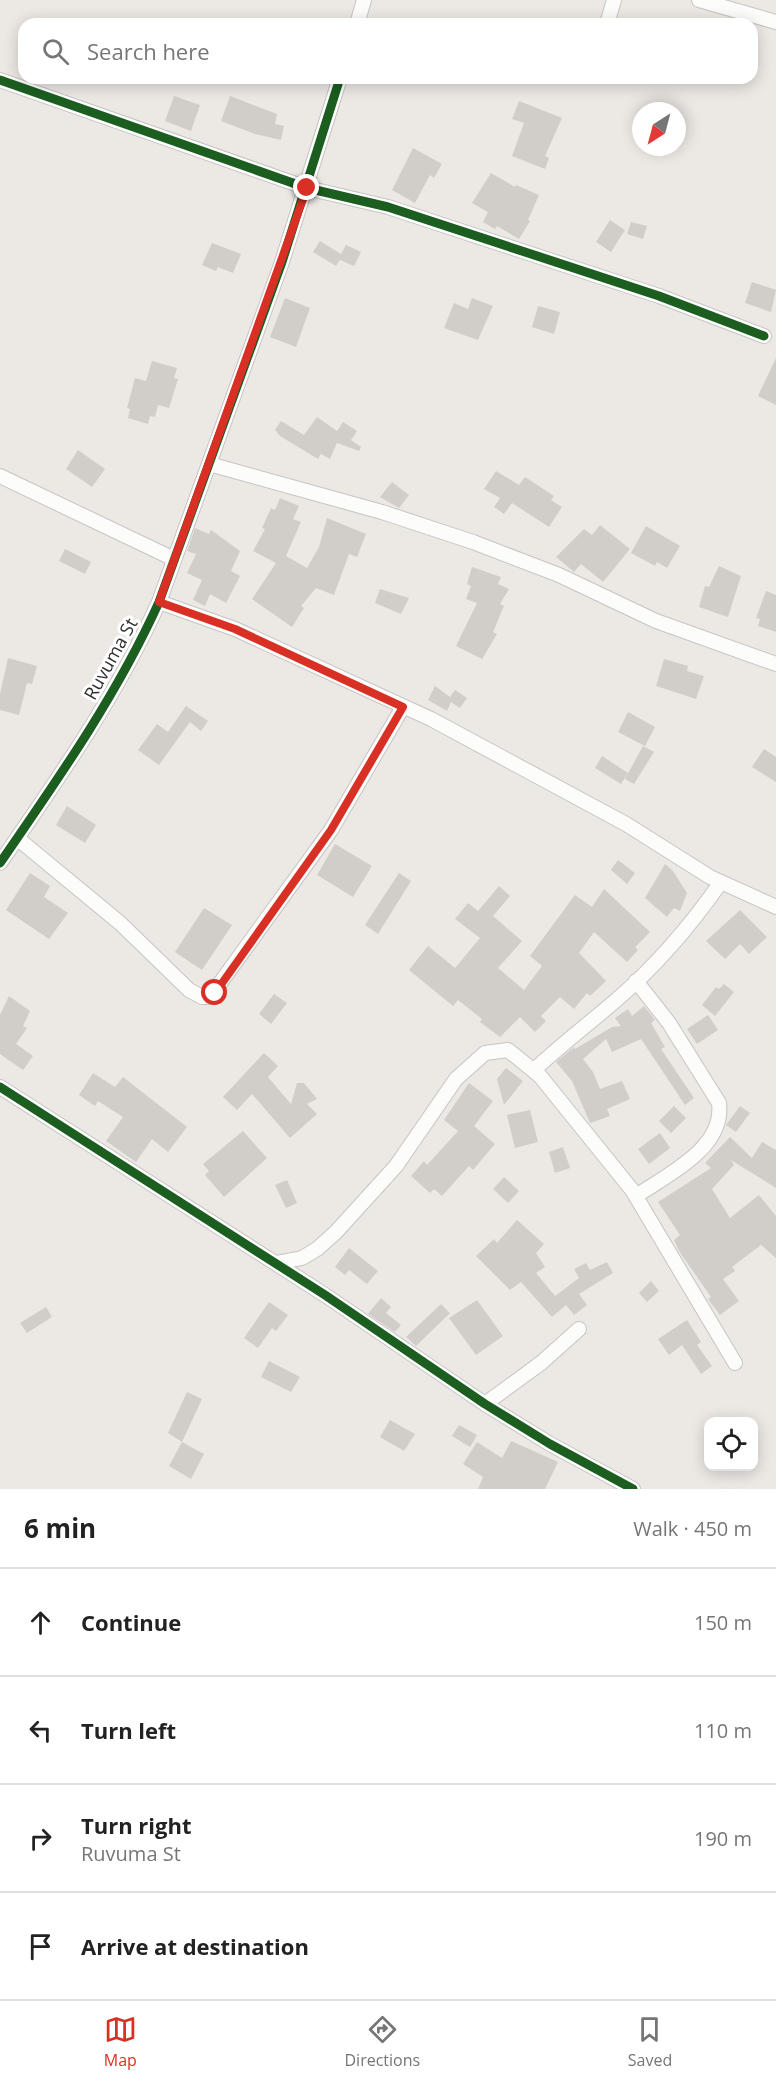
<!DOCTYPE html>
<meta charset="utf-8">
<style>
body{margin:0;font-family:"Open Sans",sans-serif;background:#f2f2f2;color:#222}
.controls{position:absolute;right:18px;bottom:18px;display:grid;overflow:hidden;border-radius:12px;box-shadow:0 3px 15px #0003}
.controls button{width:54px;height:54px;display:grid;place-items:center;padding:0;border:0;border-bottom:2px solid #e0e0e0;background:#fff;color:#222;font:30px sans-serif}
.compass{position:absolute;left:632px;top:102px;width:54px;height:54px;border-radius:50%;background:#fff;box-shadow:0 3px 15px #0003;rotate:216deg}
.stop{position:absolute;width:18px;height:18px;margin:-14px;border:4px solid #d93025;border-radius:50%;background:#fff}
.stop.end{background:#d93025;border-color:#fff;box-shadow:0 2px 6px #0008}
.list{margin:0;padding:0;list-style:none}
h2{display:flex;justify-content:space-between;align-items:center;height:78px;margin:0;padding:0 24px;font-size:26px}
h2 small{font-size:20px;font-weight:400;color:#767676}
.list li{display:grid;grid-template-columns:39px 1fr auto;gap:18px;align-items:center;box-sizing:border-box;height:108px;padding:0 24px;border-top:2px solid #e0e0e0}
.list b{display:block;font-size:22px;white-space:nowrap}
.list p{margin:0;font-size:20px;white-space:nowrap;color:#767676}
.list em{font-size:20px;font-style:normal;color:#767676}
.icon{flex:none;width:33px;height:33px;fill:none;stroke:currentColor;stroke-width:2;stroke-linecap:round;stroke-linejoin:round}
.map{position:relative;flex:none;width:776px;height:1489px;overflow:hidden}
.search{position:absolute;background:#fff;box-shadow:0 3px 15px #0003;left:18px;right:18px;top:18px;height:66px;display:flex;align-items:center;gap:15px;box-sizing:border-box;padding:0 21px;border-radius:18px;color:#767676;font-size:22px}
.sheet{height:510px;background:#fff}
nav{display:flex;justify-content:space-around;align-items:center;box-sizing:border-box;height:84px;border-top:2px solid #e0e0e0;background:#fff;font-size:16px;color:#767676}
nav a{display:grid;justify-items:center;gap:3px}
nav .on{color:#d93025}
.map>svg:first-child{display:block}
.building{fill:#d1ceca}
.lines{fill:none;stroke-linecap:round;stroke-linejoin:round}
.street-casing{stroke:#c6c4c5;stroke-width:16}
.street{stroke:#fcfcfb;stroke-width:14}
.cycleway-casing{stroke:#fff;stroke-width:13}
.cycleway{stroke:#1b5e20;stroke-width:9}
.route{stroke:#d93025;stroke-width:8}
.labels{text-anchor:middle;stroke-width:6;stroke-linejoin:round;paint-order:stroke}
.street-label{font-size:18px;fill:#2e2e2e;stroke:#fff}
</style>
<div class="map">
<svg width="776" height="1489" viewBox="0 0 776 1489">
<rect width="100%" height="100%" fill="#ece8e4"/>
<path class="building" d="M174,96l26,9 -9,26 -26,-10z
M230,96l47,18 -2,10 9,2 -3,14 -26,-6 -34,-13z
M519,101l43,17 -17,38 4,2 -4,11 -33,-13 12,-33 -12,-4z
M413,148l29,16 -8,14 -4,-3 -15,28 -23,-13z
M491,173l24,14 1,-2 23,10 -11,25 2,1 -11,18 -22,-13 -2,3 -12,-7 5,-10 -16,-9z
M610,220l15,10 -14,22 -15,-10z
M631,222l16,4 -4,13 -16,-5z
M320,241l21,13 5,-9 15,7 -7,14 -14,-6 -4,6 -23,-14z
M212,243l29,11 -8,19 -15,-6 -2,4 -14,-6z
M752,282l24,8 -5,22 -26,-9z
M285,298l25,10 -14,39 -26,-10z
M472,298l21,8 -15,34 -34,-12 10,-25 14,6z
M538,306l22,6 -6,22 -22,-7z
M776,358v47l-18,-9z
M152,361l25,7 -3,10 4,1 -9,29 -11,-3 -3,12 -5,-1 -2,8 -20,-6 2,-9 -3,-1 8,-30 11,3z
M317,417l20,14 6,-9 14,9 -6,9 10,7 -2,4 -22,-8 -7,16 -9,-5 -3,5 -38,-23 -5,-6 6,-9 23,14z
M78,450l27,19 -13,18 -26,-18z
M496,471l23,14 6,-8 29,19 -3,4 11,7 -13,20 -37,-24 -8,11 -10,-7 6,-9 -16,-9z
M392,482l17,13 -10,13 -19,-11z
M280,498l19,8 -6,13 8,3 -15,34 21,12 12,-21 8,-29 39,16 -9,23 -8,-3 -15,41 -18,-7 -15,18 3,2 -12,19 -40,-28 24,-36 -23,-12 12,-22 -3,-1 9,-20 4,2z
M600,525l30,24 -27,33 -22,-18 -7,8 -18,-15 28,-28 8,6z
M646,526l34,20 -13,22 -10,-6 -2,4 -24,-13z
M195,528l14,6 2,-4 29,21 -9,20 9,5 -14,27 -16,-9 -5,12 -12,-6 9,-20 -15,-7 9,-19 -9,-3z
M65,549l26,13 -6,12 -26,-13z
M719,566l22,10 -13,41 -29,-10 6,-21 4,1z
M472,567l29,10 -3,7 11,5 -9,15 4,2 -11,26 4,2 -15,25 -26,-13 21,-43 -11,-4 5,-13 -4,-2z
M380,589l29,9 -8,16 -26,-11z
M766,591l10,4v37l-18,-6 2,-7 -4,-1z
M8,658l29,8 -5,18 -5,-1 -8,32 -19,-5v-16z
M664,659l24,7 -1,5 17,5 -8,23 -40,-13z
M435,686l15,11 5,-7 12,8 -7,10 -9,-6 -4,9 -19,-11z
M186,706l22,15 -7,10 -11,-9 -31,43 -21,-15 19,-26 11,8z
M628,712l27,15 -10,19 -27,-14z
M643,746l11,6 -20,32 -9,-5z
M764,749l12,8v25l-24,-15z
M602,756l26,17 -7,11 -26,-16z
M67,806l29,19 -11,18 -29,-18z
M335,844l37,22 -19,31 -36,-22z
M618,860l17,13 -8,11 -16,-14z
M665,864l8,7 14,22 -7,18 -6,-3 -7,9 -22,-19z
M30,873l20,13 -6,11 24,16 -19,26 -43,-29z
M399,873l12,8 -33,53 -13,-9z
M499,886l11,10 -17,20 29,25 -24,27 26,22 18,-24 -12,-10 45,-61 17,12 12,-18 46,43 -15,15 3,3 -11,12 -33,-30 -15,21 27,28 -16,15 -3,-3 -13,16 -14,-12 -19,19 5,5 -11,11 -15,-15 -20,20 -20,-15 2,-3 -24,-19 -5,6 -44,-36 19,-24 27,22 25,-30 -25,-19 13,-16 10,8z
M204,908l28,17 -30,45 -27,-18z
M740,910l27,27 -18,17 -9,-10 -15,15 -19,-18z
M724,984l10,8 -19,24 -13,-11 14,-18 3,2z
M274,994l13,9 -16,21 -12,-10z
M9,996l21,15 -7,15 4,2 -11,16 17,12 -10,14 -23,-16v-39z
M644,1006l11,14 -4,3 14,24 -4,2 33,49 -9,7 -44,-66 -29,13 -6,-13 -23,20 10,13 7,17 22,-8 8,18 -23,10 3,7 -20,7 -18,-42 -16,-19 18,-15 1,2 37,-22 9,-1 -6,-8 13,-9 4,7z
M708,1015l10,15 -21,14 -10,-15z
M264,1053l14,13 -10,11 23,27 6,-21h7l13,16 -10,5 10,10 -27,24 -38,-44 -15,16 -14,-13z
M506,1068l17,13 -19,24 -7,-26z
M93,1073l22,14 8,-10 64,50 -19,25 -16,-13 -16,23 -30,-21 17,-24 -25,-16 -3,5 -16,-11z
M469,1083l24,18 -19,25 21,18 -22,26 -4,-4 -27,30 -8,-7 -4,4 -19,-17 13,-15 3,4 31,-34 -14,-11z
M674,1106l12,12 -15,15 -12,-12z
M740,1106l10,7 -14,19 -10,-7z
M530,1110l8,32 -23,6 -8,-33z
M243,1131l24,27 -43,39 -19,-22 4,-4 -6,-7z
M660,1133l10,15 -21,16 -11,-15z
M730,1137l22,21 10,-16 14,8v38l-45,-28 3,5 -22,24 18,29 29,-23 17,21v42l-15,-13 -29,22 3,4 -12,8 16,22 -19,14 -12,-16 3,-2 -32,-46 -5,-11 6,-5 -22,-33 53,-34 -6,-5z
M563,1147l7,21 -15,5 -6,-21z
M504,1177l15,14 -11,12 -15,-14z
M287,1180l10,23 -11,5 -11,-23z
M517,1220l27,24 -8,9 9,14 -9,6 19,23 24,-18 -5,-9 12,-6 4,7 17,-8 6,11 -34,21 8,11 -13,10 -8,-10 -14,12 -31,-35 -11,8 -34,-34 18,-17 3,4z
M349,1248l29,23 -11,13 -18,-14 -4,5 -10,-8z
M651,1281l8,10 -12,11 -8,-9z
M381,1298l10,9 -5,6 15,12 -6,7 -27,-18z
M477,1300l26,36 -27,19 -27,-37z
M269,1302l19,13 -12,16 -4,-3 -14,20 -14,-10z
M441,1304l9,9 -34,33 -10,-9z
M46,1307l6,10 -25,16 -7,-10z
M687,1320l14,22 -4,3 15,21 -11,8 -19,-29 -13,10 -11,-16z
M269,1361l31,16 -9,15 -30,-15z
M187,1392l15,7 -20,43 -14,-9z
M390,1420l25,14 -11,17 -24,-14z
M459,1425l18,10 -7,12 -18,-11z
M511,1441l47,21 -13,27h-67l5,-12 -20,-13 14,-22 25,16z
M182,1442l22,12 -13,25 -22,-13z"/>
<g class="lines">
<g class="street-casing">
<path id="street" d="M699,0l77,22
M357,24l7,-24
M607,24l7,-24
M0,80l307,108 81,19 271,89 105,40
M209,464l173,48 91,30 86,33 97,46 120,43
M0,476l174,83
M159,602l76,27 196,90 195,105 84,53 66,30
M17,838l103,85 69,67 13,7h8l121,-167 72,-123
M0,863c58,-84 117,-168 159,-261l123,-340 58,-184
M534,1070c26,-24 53,-45 80,-68 40,-34 77,-77 107,-120
M0,1087l325,208 160,109 65,40 83,45
M636,1196c31,-21 89,-48 83,-93l-50,-80 -33,-42
M276,1263l26,-5 15,-9 19,-17 60,-66 60,-87 29,-26 23,-3 32,26 92,114 103,173
M485,1404l56,-41 38,-34"/>
</g>
<use href="#street" class="street"/>
<g class="cycleway-casing">
<path id="cycleway" d="M0,80l307,108 81,19 271,89 105,40
M0,863c58,-84 117,-168 159,-261l123,-340 58,-184
M0,1087l325,208 160,109 65,40 83,45"/>
</g>
<use href="#cycleway" class="cycleway"/>
</g>
<g class="lines">
<path class="route" d="M215,993l116,-163 72,-123 -168,-78 -76,-27 148,-414"/>
</g>
<g class="labels">
<g class="street-label">
<text transform="translate(111 659) rotate(-61)" y="6">Ruvuma St</text>
</g>
</g>
</svg>
<div class="controls">
<button><svg class="icon" aria-label="locate" viewBox="0 0 24 24"><circle cx="12" cy="12" r="6"/><path d="M12 2v4M12 18v4M2 12h4M18 12h4"/></svg></button>
</div>
<svg class="compass" viewBox="-18 -18 36 36"><path d="M0-13l5 13h-10z" fill="#e53935"/><path d="M0 13l5-13h-10z" fill="#767676"/></svg>
<div class="stop" style="left:215px;top:993px"></div>
<div class="stop end" style="left:307px;top:188px"></div>
<div class="search"><svg class="icon" aria-label="search" viewBox="0 0 24 24"><circle cx="10" cy="10" r="6"/><path d="M15 15l6 6"/></svg>Search here</div>
</div>
<section class="sheet">
<h2>6 min<small>Walk · 450 m</small></h2>
<ul class="list">
<li><svg class="icon" aria-label="ahead" viewBox="0 0 24 24"><path d="M12 20V5M6 11l6-6 6 6"/></svg><div><b>Continue</b></div><em>150 m</em></li>
<li><svg class="icon" aria-label="left" viewBox="0 0 24 24"><path d="M17 20v-9H6M10 6l-5 5 5 5"/></svg><div><b>Turn left</b></div><em>110 m</em></li>
<li><svg class="icon" aria-label="right" viewBox="0 0 24 24"><path d="M7 20v-9h11M14 6l5 5-5 5"/></svg><div><b>Turn right</b><p>Ruvuma St</p></div><em>190 m</em></li>
<li><svg class="icon" aria-label="arrive" viewBox="0 0 24 24"><path d="M6 21V4h12l-3 4 3 4H6"/></svg><div><b>Arrive at destination</b></div></li>
</ul>
</section>
<nav>
<a class="on"><svg class="icon" aria-label="map" viewBox="0 0 24 24"><path d="M3 6l6-2 6 2 6-2v14l-6 2-6-2-6 2zM9 4v14M15 6v14"/></svg>Map</a>
<a><svg class="icon" aria-label="directions" viewBox="0 0 24 24"><path d="M12 3l9 9-9 9-9-9zM9 14v-3h6M13 9l2 2-2 2"/></svg>Directions</a>
<a><svg class="icon" aria-label="saved" viewBox="0 0 24 24"><path d="M7 4h10v16l-5-4-5 4z"/></svg>Saved</a>
</nav>
